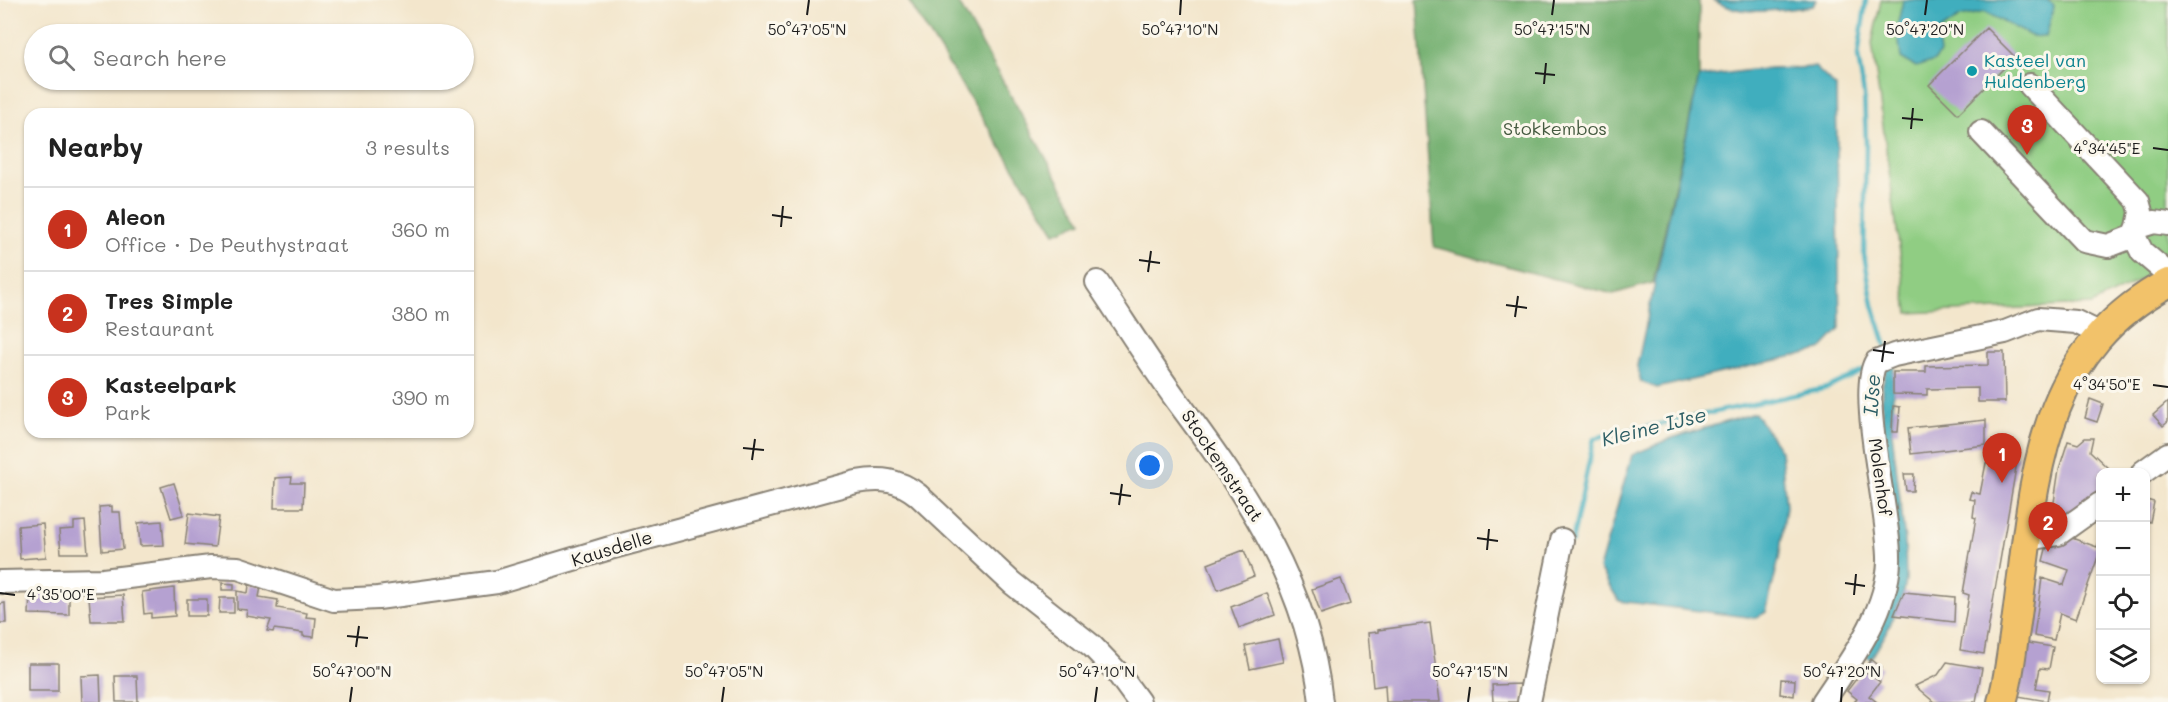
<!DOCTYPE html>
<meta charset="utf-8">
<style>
body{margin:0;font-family:Mali,sans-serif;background:#f2f2f2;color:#222}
.controls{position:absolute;right:18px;bottom:18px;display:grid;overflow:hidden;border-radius:12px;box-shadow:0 2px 4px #0004}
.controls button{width:54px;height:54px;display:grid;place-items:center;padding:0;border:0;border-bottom:2px solid #e0e0e0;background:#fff;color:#222;font:30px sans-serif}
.you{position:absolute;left:1150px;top:466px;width:21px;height:21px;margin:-15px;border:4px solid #fff;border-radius:50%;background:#1a73e8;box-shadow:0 0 0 9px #1a73e833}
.badge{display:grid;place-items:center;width:39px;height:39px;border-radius:50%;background:#c8321e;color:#fff;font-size:20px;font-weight:700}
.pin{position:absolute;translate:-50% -50px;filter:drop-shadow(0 2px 3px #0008)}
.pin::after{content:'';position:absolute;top:32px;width:21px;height:18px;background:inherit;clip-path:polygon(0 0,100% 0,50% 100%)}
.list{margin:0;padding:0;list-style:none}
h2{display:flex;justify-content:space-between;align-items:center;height:78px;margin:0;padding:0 24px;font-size:26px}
h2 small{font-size:20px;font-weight:400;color:#767676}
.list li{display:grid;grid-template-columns:39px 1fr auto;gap:18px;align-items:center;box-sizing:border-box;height:84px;padding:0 24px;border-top:2px solid #e0e0e0}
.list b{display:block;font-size:22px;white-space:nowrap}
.list p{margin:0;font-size:20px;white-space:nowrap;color:#767676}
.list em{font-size:20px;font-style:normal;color:#767676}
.icon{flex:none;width:33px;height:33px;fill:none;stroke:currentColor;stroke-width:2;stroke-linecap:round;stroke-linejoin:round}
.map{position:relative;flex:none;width:2168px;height:702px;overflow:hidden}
.search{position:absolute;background:#fff;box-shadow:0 2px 4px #0004;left:24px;top:24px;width:450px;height:66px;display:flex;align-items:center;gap:15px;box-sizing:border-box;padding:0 21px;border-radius:33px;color:#767676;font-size:22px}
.panel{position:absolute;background:#fff;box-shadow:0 2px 4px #0004;left:24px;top:108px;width:450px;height:330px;border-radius:18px}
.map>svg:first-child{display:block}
.green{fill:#90cd83;stroke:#567450;stroke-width:1.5}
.forest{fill:#74b071;stroke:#486646;stroke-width:1.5}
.water{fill:#41aebe;stroke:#2e656d;stroke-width:1.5}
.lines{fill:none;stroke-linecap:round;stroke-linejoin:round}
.stream{stroke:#41aebe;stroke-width:4.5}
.building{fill:#b5a1d1}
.minor-casing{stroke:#888174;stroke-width:26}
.major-casing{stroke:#888174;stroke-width:32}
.minor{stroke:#fff;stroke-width:22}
.major{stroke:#f2c26a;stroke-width:28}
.ticks{fill:none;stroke:#1c1c1c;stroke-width:2}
.culture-dot{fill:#0f9aa8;stroke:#fbf7ec;stroke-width:2}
.labels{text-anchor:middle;stroke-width:6;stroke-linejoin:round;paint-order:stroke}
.culture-label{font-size:18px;fill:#0d838f;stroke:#fbf7ec;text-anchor:start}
.park-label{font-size:18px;fill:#455a40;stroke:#fbf7ec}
.street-label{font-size:18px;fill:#1c1c1c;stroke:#fbf7ec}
.water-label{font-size:20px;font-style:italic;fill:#2d5e65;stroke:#fbf7ec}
.ticks-label{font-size:15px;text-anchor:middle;fill:#1c1c1c;stroke:#fbf7ec;stroke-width:6;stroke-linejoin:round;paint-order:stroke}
</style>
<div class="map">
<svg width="2168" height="702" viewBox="0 0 2168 702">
<rect width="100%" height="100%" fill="#fbf7ec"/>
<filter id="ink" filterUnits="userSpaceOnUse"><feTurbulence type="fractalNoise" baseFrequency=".0167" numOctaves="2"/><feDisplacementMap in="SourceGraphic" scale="12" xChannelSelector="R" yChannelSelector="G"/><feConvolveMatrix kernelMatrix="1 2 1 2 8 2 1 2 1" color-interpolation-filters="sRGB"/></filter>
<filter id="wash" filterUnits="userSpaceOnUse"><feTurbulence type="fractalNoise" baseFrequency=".008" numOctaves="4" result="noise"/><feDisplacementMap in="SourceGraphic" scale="24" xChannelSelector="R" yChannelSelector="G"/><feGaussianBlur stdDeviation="1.35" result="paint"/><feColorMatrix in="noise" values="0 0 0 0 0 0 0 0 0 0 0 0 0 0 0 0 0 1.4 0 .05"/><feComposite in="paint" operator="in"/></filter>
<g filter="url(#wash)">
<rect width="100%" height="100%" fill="#f3e6cc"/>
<path class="green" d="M1881,0h287v266l-77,39 -183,8 -36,-270z"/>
<path class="forest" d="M908,0h49l125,222 -27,11z
M1417,0h282v77l-46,206 -40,11 -179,-47z"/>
<path class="water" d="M1713,0h103l-3,6c-32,4 -72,12 -100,-6z
M1903,0h144l7,6 -8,31 -15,-1 -46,-24 -25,5 -23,15 3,21 -6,8 -18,6 -15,-9 -4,-31z
M1815,67l21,20 4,242 -20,21 -163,38 -16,-6 -4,-16 62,-289 52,-7z
M1894,364l-2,68 13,108 1,39 -2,13 -17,40 -16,27 -9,-6 16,-29 4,-236 4,-20z
M1755,413l26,38 5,55 -7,53 -13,53 -10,6 -137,-17 -20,-32 33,-114 40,-17z"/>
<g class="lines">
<path class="stream" d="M1866,0l-8,56 6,39 2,48 -2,112 9,50 14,45
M1572,542l22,-104 233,-50 38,-18"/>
</g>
<g id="blocks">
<path class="building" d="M1986,28l29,29 -57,57 -29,-29z
M1988,352h16l1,50h-27v-14l-51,1v6l-34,-1v-22h33v-6l62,-1z
M2090,399l13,5 -6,18 -12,-4z
M2168,402v20l-5,4 -10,-11z
M1893,406l7,1 -2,25h-6z
M1986,420v25l-75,9 -3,-26z
M2085,438h8l-3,13 20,19 -10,2v30l-50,27 9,-60 9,-28 10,3z
M2018,456l-34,198 -24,-4 9,-55 -6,-2 13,-75 -3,-1 2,-17 -6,-1 2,-7 9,2 6,-31z
M1904,474h10l-1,17h-7z
M292,477l-1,6h13l-1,25h-29l1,-30z
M174,483l9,28v4l-12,3 -10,-31z
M2146,500l8,2 -4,20 -4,-1z
M112,506v6h8l3,37 -21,2 -3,-44z
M189,513l30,4 -4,30 -30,-3z
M85,521l3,32h-27l-2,-23 15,-1v-7z
M162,521l2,24 -24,1 -2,-23z
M43,524l3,33 -26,2 -2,-33z
M2069,537l28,10 3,-8v12l-24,68 -16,-6 -6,27 -20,-4 8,-58 22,7 5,-15 -26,-9 4,-16z
M1244,550l10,26 -36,14 -10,-26z
M1341,579l9,25 -29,10 -9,-25z
M222,583l12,1v6h-12z
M249,585l12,2 -2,10 19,3 -1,8 30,5 -1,4 10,1 -2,19 -11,-1v-3l-29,-4 -1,3 -6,-1 4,-11 -25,-4 1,-6 -10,-1v-18l11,2z
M174,588l1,28 -24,2v-5l-7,1 -2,-22z
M30,592l39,1v22l-40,-1z
M1904,592l51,5 -1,25 -60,-7z
M1267,593l8,22 -36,13 -8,-21z
M123,595l2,26h-34l-2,-24z
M220,598h14v15h-15z
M187,599h20v17h-20z
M5,603l1,20h-6v-19z
M1430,623l10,79h-54l-1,-17 -12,2 -5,-54 10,-1v-2z
M1278,639l5,23 -33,7 -5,-23z
M2028,643l25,4 -4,22 -9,-1 -4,20 13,2 -2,11 -29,-5z
M1871,659l11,9 -6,9 -12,-8z
M1947,662l35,6 -6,34h-42l-19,-16 23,-11z
M28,663h30v28h-30z
M1863,670l17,12 -11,14 8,6h-23l3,-3 -10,-8z
M100,675l1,27h-19l-1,-26z
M115,676h22l1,26h-22z
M1781,679l14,1 -1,16 -14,-2z
M1522,684v18h-29l-1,-17z"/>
</g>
</g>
<g filter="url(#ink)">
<use href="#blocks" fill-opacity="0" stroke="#888174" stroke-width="1.5"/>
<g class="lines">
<g class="minor-casing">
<path id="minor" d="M2030,85l108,116 3,11 -3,15
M1981,132l103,109 24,5 26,-10
M2168,224l-14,-2 -16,5 -4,9 8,16 26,22
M1097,282c27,40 53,82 81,120 68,91 131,184 143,300
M2143,472l25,-18
M2028,539l30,-5 42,-30
M0,582l103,-2 108,-13 27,1 96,32 44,-2 119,-16 113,-34 246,-66c25,-4 42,-3 62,13l94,88 80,63 25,26 22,30
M1529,702l33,-162
M1823,702c27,-41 64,-89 66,-140 2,-43 -32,-169 -13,-200l18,-7 111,-23 33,-13 38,3 25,12"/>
</g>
<g class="major-casing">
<path id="major" d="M2002,702c7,-23 9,-48 13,-72 20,-136 15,-273 153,-347"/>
</g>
<use href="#minor" class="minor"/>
<use href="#major" class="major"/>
</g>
</g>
<path class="ticks" d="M807,15l2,-15M1180,15l1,-15M1552,15l2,-15M1925,15l2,-15M1535,73l20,2M1544,84l2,-21M1902,118l21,2M1911,129l2,-21M2153,148l15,2M772,215l20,3M781,227l2,-21M1139,260l21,3M1148,272l3,-21M1506,305l21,3M1515,317l3,-21M1873,350l21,3M1882,362l3,-21M2153,385l15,2M743,448l21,2M752,460l3,-21M1110,493l21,3M1119,505l3,-21M1477,538l21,3M1487,550l2,-21M1845,583l20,3M0,593l15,2M1854,595l2,-21M347,636l21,2M356,647l3,-21M350,702l2,-15M722,702l2,-15M1095,702l2,-15M1468,702l2,-15M1841,702l1,-15"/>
<circle class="culture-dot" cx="1972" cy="71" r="6"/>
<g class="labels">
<g class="culture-label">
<text x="1984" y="67">Kasteel van<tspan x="1984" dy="21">Huldenberg</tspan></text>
</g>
<g class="park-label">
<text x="1555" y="135">Stokkembos</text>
</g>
<g class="street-label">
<text transform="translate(1222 466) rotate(56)" y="6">Stockemstraat</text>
<text transform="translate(1880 477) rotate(82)" y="6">Molenhof</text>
<text transform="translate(612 549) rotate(-17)" y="6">Kausdelle</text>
</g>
<g class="water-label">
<text transform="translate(1872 395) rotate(-86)" y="7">IJse</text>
<text transform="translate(1654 427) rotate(-14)" y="7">Kleine IJse</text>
</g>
</g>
<g class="ticks-label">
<text x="807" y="35">50°47'05"N</text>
<text x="1180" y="35">50°47'10"N</text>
<text x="1552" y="35">50°47'15"N</text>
<text x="1925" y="35">50°47'20"N</text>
<text x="2107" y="154">4°34'45"E</text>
<text x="2107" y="390">4°34'50"E</text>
<text x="61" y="600">4°35'00"E</text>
<text x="352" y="677">50°47'00"N</text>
<text x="724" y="677">50°47'05"N</text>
<text x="1097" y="677">50°47'10"N</text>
<text x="1470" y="677">50°47'15"N</text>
<text x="1842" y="677">50°47'20"N</text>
</g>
</svg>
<div class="controls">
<button>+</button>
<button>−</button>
<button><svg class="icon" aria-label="locate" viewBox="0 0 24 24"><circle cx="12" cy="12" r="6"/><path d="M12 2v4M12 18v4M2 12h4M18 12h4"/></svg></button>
<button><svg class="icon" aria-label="layers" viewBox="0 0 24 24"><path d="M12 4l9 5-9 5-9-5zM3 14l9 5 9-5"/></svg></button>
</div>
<div class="you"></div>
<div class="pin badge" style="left:2002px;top:483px">1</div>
<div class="pin badge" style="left:2048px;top:552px">2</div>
<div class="pin badge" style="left:2027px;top:155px">3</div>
<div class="search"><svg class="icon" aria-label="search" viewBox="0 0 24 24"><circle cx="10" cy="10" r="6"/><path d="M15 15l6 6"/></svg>Search here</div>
<section class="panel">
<h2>Nearby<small>3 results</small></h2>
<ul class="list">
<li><span class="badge">1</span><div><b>Aleon</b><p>Office · De Peuthystraat</p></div><em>360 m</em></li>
<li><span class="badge">2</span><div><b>Tres Simple</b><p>Restaurant</p></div><em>380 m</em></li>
<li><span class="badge">3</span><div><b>Kasteelpark</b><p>Park</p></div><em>390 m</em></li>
</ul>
</section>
</div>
